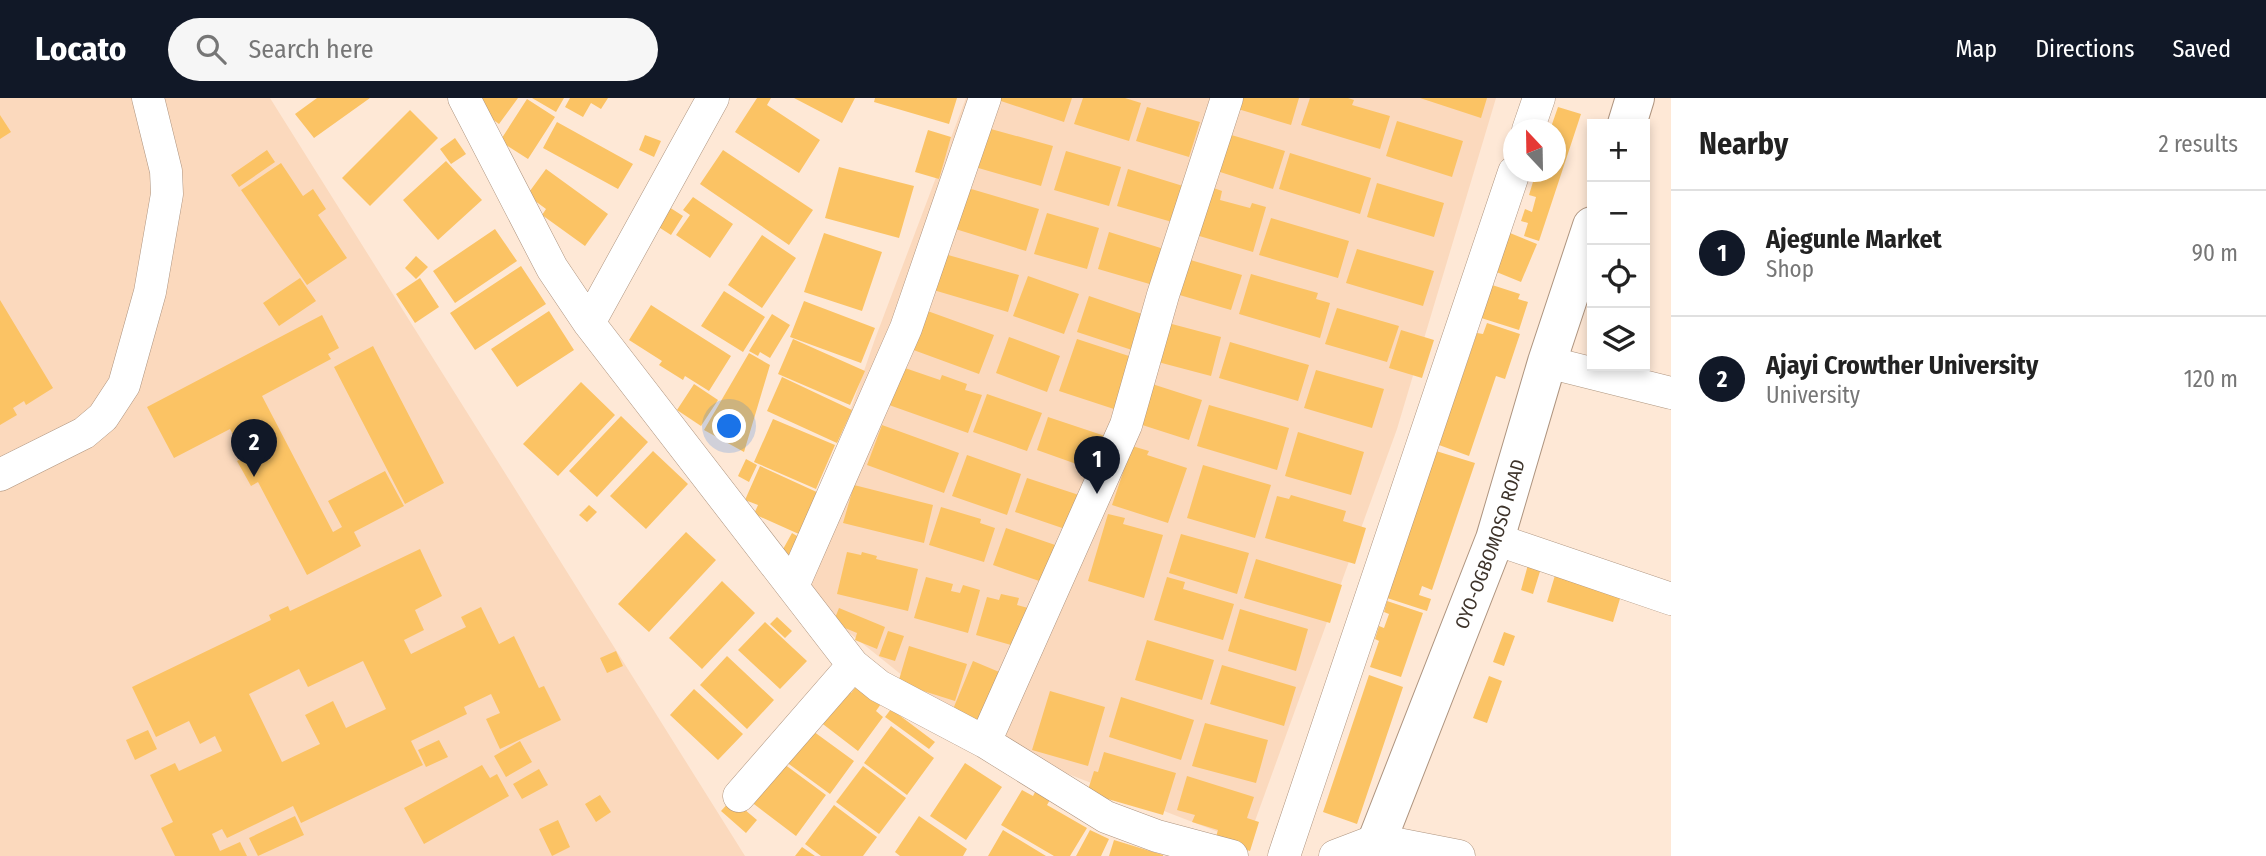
<!DOCTYPE html>
<meta charset="utf-8">
<style>
body{margin:0;font-family:"Fira Sans Condensed",sans-serif;background:#f6f6f6;color:#222}
.controls{position:absolute;right:21px;top:21px;display:grid;overflow:hidden;border-radius:0px;box-shadow:0 4px 10px #0003}
.controls button{width:63px;height:63px;display:grid;place-items:center;padding:0;border:0;border-bottom:2px solid #e0e0e0;background:#fff;color:#222;font:35px sans-serif}
.compass{position:absolute;left:1503px;top:21px;width:63px;height:63px;border-radius:50%;background:#fff;box-shadow:0 4px 10px #0003;rotate:338deg}
.you{position:absolute;left:730px;top:329px;width:24px;height:24px;margin:-18px;border:5px solid #fff;border-radius:50%;background:#1a73e8;box-shadow:0 0 0 10px #1a73e833}
.badge{display:grid;place-items:center;width:46px;height:46px;border-radius:50%;background:#111827;color:#fff;font-size:23px;font-weight:700}
.pin{position:absolute;translate:-50% -58px;filter:drop-shadow(0 2px 4px #0008)}
.pin::after{content:'';position:absolute;top:37px;width:24px;height:21px;background:inherit;clip-path:polygon(0 0,100% 0,50% 100%)}
.list{margin:0;padding:0;list-style:none}
h2{display:flex;justify-content:space-between;align-items:center;height:91px;margin:0;padding:0 28px;font-size:30px}
h2 small{font-size:23px;font-weight:400;color:#767676}
.list li{display:grid;grid-template-columns:46px 1fr auto;gap:21px;align-items:center;box-sizing:border-box;height:126px;padding:0 28px;border-top:2px solid #e0e0e0}
.list b{display:block;font-size:26px;white-space:nowrap}
.list p{margin:0;font-size:23px;white-space:nowrap;color:#767676}
.list em{font-size:23px;font-style:normal;color:#767676}
.icon{flex:none;width:38px;height:38px;fill:none;stroke:currentColor;stroke-width:2;stroke-linecap:round;stroke-linejoin:round}
.map{position:relative;flex:none;width:1671px;height:758px;overflow:hidden}
header{display:flex;align-items:center;gap:42px;box-sizing:border-box;height:98px;padding:0 35px;background:#111827;color:#fff}
header strong{font-size:33px}
nav{display:flex;gap:38px;margin-inline-start:auto;font-size:24px}
.search{width:490px;height:63px;background:#f6f6f6;display:flex;align-items:center;gap:18px;box-sizing:border-box;padding:0 24px;border-radius:38px;color:#767676;font-size:26px}
main{display:flex}
aside{flex:1;background:#fff}
.map>svg:first-child{display:block}
.built{fill:#fbd9bd}
.building{fill:#fbc364;fill-rule:evenodd}
.lines{fill:none;stroke-linecap:round;stroke-linejoin:round}
.minor-casing{stroke:#ae947f;stroke-width:33}
.highway-casing{stroke:#ae947f;stroke-width:40}
.minor{stroke:#fff;stroke-width:32}
.highway{stroke:#fff;stroke-width:38}
.labels{text-anchor:middle;stroke-width:7;stroke-linejoin:round;paint-order:stroke}
.street-label{font-size:19px;fill:#3d332a;stroke:#fef9f4}
</style>
<header>
<strong>Locato</strong>
<div class="search"><svg class="icon" aria-label="search" viewBox="0 0 24 24"><circle cx="10" cy="10" r="6"/><path d="M15 15l6 6"/></svg>Search here</div>
<nav><a>Map</a><a>Directions</a><a>Saved</a></nav>
</header>
<main>
<div class="map">
<svg width="1671" height="758" viewBox="0 0 1671 758">
<rect width="100%" height="100%" fill="#fee8d6"/>
<path class="built" d="M0,0h270l475,758h-745z
M966,0h530l-99,331 -150,414 -262,-101 -174,-140 -12,-43 76,-220z"/>
<path class="building" d="M317,0h53l-56,40 -19,-24z
M483,0h35l-19,26 -23,-17z
M532,0h32l-8,14z
M570,0h38l-7,11 -10,-6 -8,14 -18,-10z
M757,0h14l-4,7 53,35 -21,33 -64,-41z
M794,0h61l-13,25z
M875,0h82l-8,26 -75,-22z
M992,0h80l-8,24z
M1083,0h42l16,5 -12,38 -55,-17z
M1241,0h58l-8,27 -53,-16z
M1310,0h38l6,2 -2,5 38,11 -10,33 -79,-24z
M1420,0h67l-6,20z
M527,1l28,18 -27,42 -28,-18z
M1147,9l53,15 -11,35 -53,-16z
M1558,9l23,7 -42,127 -15,-5 4,-13 -7,-2 4,-12 7,3 4,-15 -7,-2 7,-23h20v-42h-6z
M410,12l28,28 -68,68 -28,-28z
M0,17l11,17 -11,7z
M1397,23l66,20 -11,36 -66,-21z
M557,24l76,42 -15,25 -75,-41z
M980,28l73,20 -12,40 -73,-21z
M928,32l23,7 -12,42 -24,-7z
M1228,36l57,17 -12,38 -56,-18z
M645,37l16,6 -7,16 -15,-7z
M455,40l11,16 -15,10 -11,-15z
M267,52l8,12 -36,25 -8,-12z
M723,52l90,60 -24,35 -89,-61z
M1066,53l55,16 -12,39 -55,-16z
M1290,55l81,25 -11,36 -81,-25z
M446,63l36,39 -44,40 -35,-40z
M281,65l22,33 10,-7 13,20 -8,6 29,43 -40,27 -66,-95z
M839,69l75,19 -15,52 -74,-20z
M546,71l62,45 -23,32 -43,-31 4,-6 -19,-14z
M1128,71l55,17 -11,36 -55,-16z
M1377,85l67,20 -10,34 -67,-20z
M961,88l78,23 -13,42 -77,-24z
M1211,89l11,4 -2,9 30,8 2,-5 14,4 -13,45 -57,-17z
M693,99l40,27 -23,34 -34,-23 14,-20 -7,-5z
M669,109l14,9 -12,19 -14,-9z
M1047,115l52,15 -12,41 -53,-15z
M1271,120l78,23 -11,37 -79,-23z
M495,131l22,32 -62,42 -22,-32z
M1109,134l55,17 -11,36 -55,-16z
M824,135l58,19 -20,59 -58,-19z
M1510,135l27,11 -16,38 -27,-11z
M762,137l34,23 -34,50 -34,-23z
M1357,151l77,22 -11,35 -77,-23z
M941,155l78,22 -11,37 -78,-23z
M416,158l12,11 -12,12 -11,-11z
M1187,161l55,16 -11,35 -55,-16z
M521,168l25,38 -71,46 -25,-37z
M1251,176l67,19 -2,6 14,4 -10,35 -81,-24z
M1028,178l51,18 -15,40 -51,-18z
M300,180l16,23 -37,25 -16,-23z
M420,180l19,29 -24,16 -19,-29z
M1489,186l31,10 -2,5 10,3 -9,28 -41,-13z
M724,193l41,26 -22,35 -42,-26z
M1089,198l56,19 -13,35 -55,-18z
M0,202l53,88 -27,17 -2,-4 -11,7 4,7 -17,10z
M804,203l71,27 -14,35 -71,-26z
M651,207l80,51 -22,35 -24,-15 -2,4 -24,-15 3,-4 -33,-21z
M1337,210l62,18 -12,36 -62,-18z
M922,211l72,26 -15,39 -71,-26z
M549,213l25,39 -57,37 -26,-38z
M772,216l18,11 -20,33 -10,-6 -2,4 -9,-5z
M322,217l17,33 -11,6 3,5 -69,37 71,136 9,-5 -14,-26 57,-30 19,35 -50,26 7,14 -54,29 -49,-93 -7,4 -14,-25 8,-4 -15,-28 -56,29 -27,-51z
M1168,225l53,14 -10,39 -53,-14z
M1487,225l33,11 -15,45 -9,-3 -27,80 -30,-11 38,-112 6,1z
M1401,232l33,10 -12,38 -33,-10z
M1009,239l51,19 -13,36 -51,-19z
M793,241l72,32 -15,34 -72,-31z
M1077,241l58,19 -18,52 -58,-19z
M1230,244l79,23 -11,36 -79,-23z
M373,248l71,137 -39,21 -71,-137z
M749,255l21,12 -26,87 -40,-22z
M902,269l38,13 2,-5 25,9 -2,6 17,5 -14,38 -79,-28z
M1316,272l68,19 -12,39 -68,-20z
M782,279l70,33 -15,33 -70,-32z
M581,284l34,33 -57,61 -35,-32z
M1149,285l53,17 -13,40 -53,-17z
M694,286l24,16 -17,26 -24,-16z
M987,296l55,19 -15,38 -54,-19z
M1209,307l80,23 -12,42 -80,-24z
M621,318l27,26 -51,55 -28,-26z
M1048,319l63,21 -12,34 -62,-22z
M773,321l62,26 -19,44 -62,-27z
M882,327l77,28 -15,40 -77,-28z
M1298,334l66,20 -13,43 -66,-19z
M1132,348l17,5 -2,4 40,13 -19,55 -56,-18z
M653,353l35,33 -42,45 -36,-33z
M1436,353l39,12 -43,127 -10,-4 -3,9 12,4 -4,12 -40,-13z
M967,357l54,19 -14,41 -55,-19z
M746,361l11,6 -8,17 -11,-6z
M1203,367l68,20 -16,53 -68,-20z
M760,368l61,28 -20,41 -47,-21 4,-9 -13,-5z
M1027,380l55,18 -11,35 -56,-19z
M854,387l79,20 -9,38 -81,-20z
M1291,397l55,16 -3,10 23,7 -11,36 -90,-26 12,-42 12,3z
M589,407l8,7 -10,10 -8,-7z
M941,409l40,12 -1,4 15,5 -11,34 -55,-17z
M1108,416l17,4 -2,6 40,11 -19,63 -56,-17z
M1006,430l55,19 -13,37 -55,-19z
M686,434l30,28 -67,72 -31,-28z
M792,435l17,10 -9,18 -18,-10z
M1181,436l68,19 -12,41 -68,-21z
M420,451l22,47 -27,14 9,20 -20,10 7,14 55,-27 -5,-10 20,-10 18,37 15,-8 25,52 5,-2 17,34 -61,29 -14,-30 14,-6 -9,-19 -27,13 3,7 -56,27 12,24 -122,58 -8,-17 -66,32 -5,-9 -10,5 8,17 20,-9 7,14h-72l-14,-28 12,-6 -23,-47 25,-12 4,8 43,-20 -7,-15 -15,8 -11,-23 -33,16 -24,-50 139,-67 -2,-5 19,-9 2,5zM363,563l23,48 -40,19 -13,-27 -28,14 15,29 -38,18 -33,-68 50,-25 9,18z
M847,454l14,3 1,-3 15,4 -1,3 42,10 -10,42 -71,-17z
M1256,461l86,26 -12,38 -86,-25z
M1529,463l13,4 -9,29 -12,-4z
M1556,474l66,20 -9,30 -66,-20z
M926,479l27,7 -2,7 9,2 3,-8 17,5 -12,43 -54,-15z
M1167,479l18,5 -2,7 51,15 -11,36 -69,-20z
M722,483l33,32 -53,56 -33,-31z
M1001,496l18,4 -2,7 22,6 -11,39 -52,-15 11,-38 12,3z
M1387,503l36,12 -22,64 -31,-10 9,-26 -4,-2 4,-13 5,2 5,-14 -5,-2z
M839,510l46,19 -8,22 -22,-9 2,-7 -24,-10z
M1240,511l68,20 -12,42 -68,-20z
M777,519l15,14 -7,7 -15,-14z
M765,524l42,39 -27,28 -42,-39z
M888,533l16,5 -9,25 -16,-5z
M1504,534l11,4 -11,30 -11,-4z
M1147,542l67,20 -12,40 -67,-20z
M909,548l58,18 -12,37 -57,-18z
M616,553l7,15 -16,7 -7,-15z
M727,558l47,44 -27,29 -47,-44z
M973,563l43,18 -22,52 -43,-17z
M1222,567l74,22 -12,39 -74,-22z
M1369,577l34,12 -46,137 -34,-12z
M1489,578l13,5 -15,42 -14,-5z
M859,585l24,18 -7,10 7,6 -25,34 -43,-33 25,-33 11,8z
M694,591l49,45 -25,26 -48,-45z
M1050,593l55,16 -17,59 -56,-16z
M1121,599l73,23 -13,40 -72,-23z
M891,611l44,33 -6,7 -44,-32z
M1205,625l63,17 -12,43 -64,-17z
M806,628l48,35 -24,33 -48,-35z
M891,628l43,32 -27,37 -43,-32z
M148,632l9,19 -22,11 -9,-20z
M439,642l9,17 -22,10 -8,-17z
M520,643l12,21 -26,15 -12,-21z
M1104,654l72,21 -13,42 -76,-22 7,-22 4,1z
M780,663l46,34 -30,41 -46,-35z
M965,665l37,24 -36,53 -36,-24z
M482,667l8,13 7,-4 12,22 -85,48 -20,-36z
M863,668l43,32 -27,36 -43,-32z
M539,671l9,16 -26,14 -9,-15z
M1187,678l67,21 -7,21 12,4 -9,29 -35,-11 3,-10 -26,-8 3,-7 -18,-5z
M1022,692l11,6 3,-6 15,8 -4,7 40,23 -17,28h-16l-53,-31z
M600,697l11,17 -15,10 -11,-18z
M732,701l25,21 -11,13 -25,-22z
M834,707l43,32 -14,19h-42l-16,-12z
M295,718l9,19 -46,21 -9,-18z
M919,718l48,33 -4,7h-63l-5,-4z
M558,722l12,27 -18,9 -13,-27z
M1003,732l43,26h-58z
M1090,732l19,9 -8,17h-25z
M1114,742l49,15v1h-54z
M802,749l13,9h-20z"/>
<g class="lines">
<g class="minor-casing">
<path id="minor" d="M464,0l88,170 37,55 264,342 26,21 106,56 121,75 51,19 75,20
M1528,32l11,-32
M589,225l124,-225
M1547,264l124,31
M0,377l84,-42 19,-16 21,-32 26,-93 17,-98 -1,-23 -18,-73
M1495,441l176,60
M793,488l113,-258 79,-230
M985,644l141,-317 37,-130 64,-197
M739,698l114,-131
M1284,758l230,-684
M1335,758l42,-16 82,16"/>
</g>
<g class="highway-casing">
<g id="highway">
<path d="M1627,26l8,-26"/>
<path id="s1" d="M1371,758l124,-317 52,-177 45,-136"/>
</g>
</g>
<use href="#minor" class="minor"/>
<use href="#highway" class="highway"/>
</g>
<g class="labels">
<g class="street-label">
<text dy="7" stroke="none"><textPath href="#s1" startOffset="334">OYO-OGBOMOSO ROAD</textPath></text>
</g>
</g>
</svg>
<div class="controls">
<button>+</button>
<button>−</button>
<button><svg class="icon" aria-label="locate" viewBox="0 0 24 24"><circle cx="12" cy="12" r="6"/><path d="M12 2v4M12 18v4M2 12h4M18 12h4"/></svg></button>
<button><svg class="icon" aria-label="layers" viewBox="0 0 24 24"><path d="M12 4l9 5-9 5-9-5zM3 14l9 5 9-5"/></svg></button>
</div>
<svg class="compass" viewBox="-18 -18 36 36"><path d="M0-13l5 13h-10z" fill="#e53935"/><path d="M0 13l5-13h-10z" fill="#767676"/></svg>
<div class="you"></div>
<div class="pin badge" style="left:1097px;top:396px">1</div>
<div class="pin badge" style="left:254px;top:379px">2</div>
</div>
<aside>
<h2>Nearby<small>2 results</small></h2>
<ul class="list">
<li><span class="badge">1</span><div><b>Ajegunle Market</b><p>Shop</p></div><em>90 m</em></li>
<li><span class="badge">2</span><div><b>Ajayi Crowther University</b><p>University</p></div><em>120 m</em></li>
</ul>
</aside>
</main>
